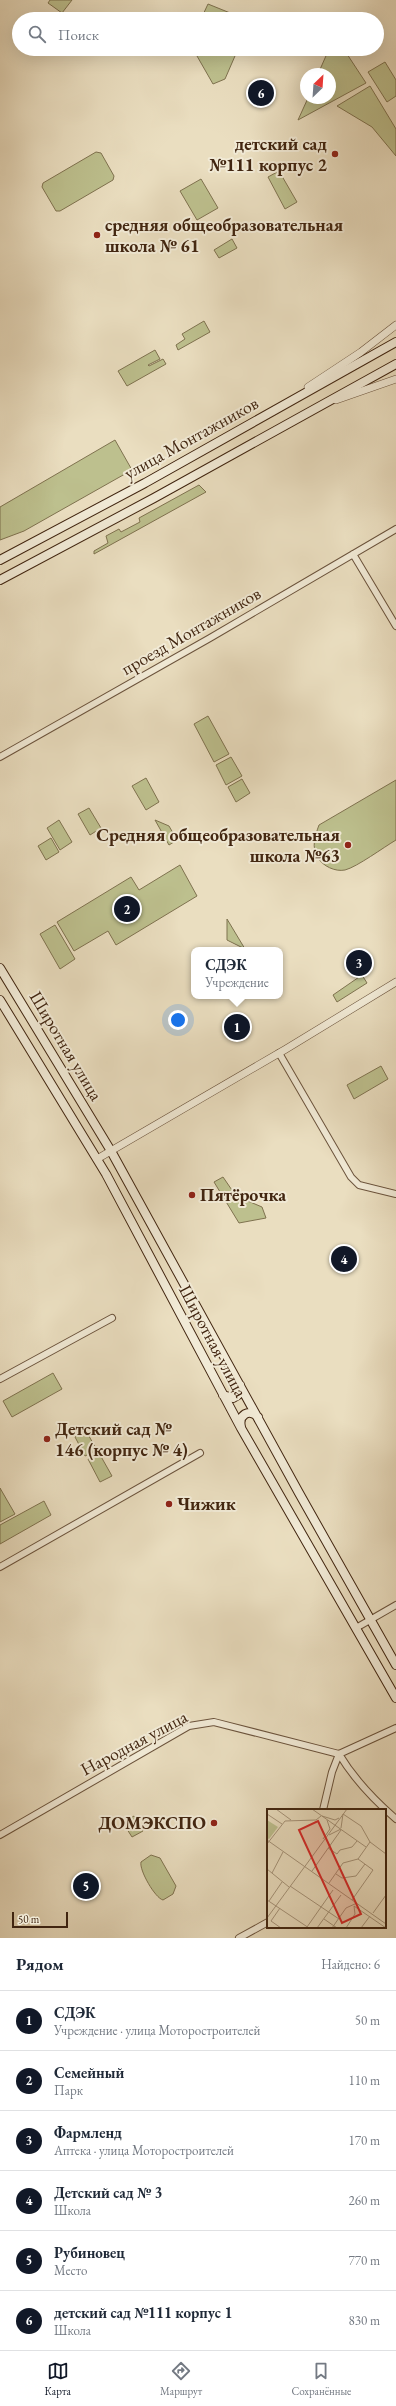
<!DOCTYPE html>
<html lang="ru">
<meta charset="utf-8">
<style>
body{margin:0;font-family:"EB Garamond",serif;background:#f2f2f3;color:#1f2937}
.compass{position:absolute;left:300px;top:68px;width:36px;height:36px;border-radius:50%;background:#fff;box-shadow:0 4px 16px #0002;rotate:25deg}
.scale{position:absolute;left:12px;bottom:10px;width:56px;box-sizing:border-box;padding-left:4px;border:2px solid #412510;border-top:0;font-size:11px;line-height:14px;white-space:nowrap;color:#412510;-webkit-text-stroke:3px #f1ead6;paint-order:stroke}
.you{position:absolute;left:178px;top:1020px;width:14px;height:14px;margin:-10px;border:3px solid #fff;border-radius:50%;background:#1a73e8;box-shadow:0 0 0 6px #1a73e833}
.badge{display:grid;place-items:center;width:26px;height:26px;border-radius:50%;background:#111827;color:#fff;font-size:13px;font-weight:700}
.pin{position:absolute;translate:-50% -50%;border:2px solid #fff;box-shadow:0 1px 4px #0006}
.popup{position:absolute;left:191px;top:947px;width:92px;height:52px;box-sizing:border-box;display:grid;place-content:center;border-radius:8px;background:#fff;filter:drop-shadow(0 1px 3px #0005);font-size:13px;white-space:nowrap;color:#747a83}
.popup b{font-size:15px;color:#1f2937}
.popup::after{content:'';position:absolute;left:50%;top:100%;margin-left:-8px;border:8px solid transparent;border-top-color:#fff}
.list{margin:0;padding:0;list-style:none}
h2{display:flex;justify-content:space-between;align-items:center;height:52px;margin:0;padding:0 16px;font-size:17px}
h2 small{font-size:13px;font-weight:400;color:#747a83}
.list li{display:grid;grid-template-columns:26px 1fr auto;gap:12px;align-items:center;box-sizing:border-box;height:60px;padding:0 16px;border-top:1px solid #e0e1e3}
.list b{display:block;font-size:15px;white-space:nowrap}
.list p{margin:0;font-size:13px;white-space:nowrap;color:#747a83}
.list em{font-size:13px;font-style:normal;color:#747a83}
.icon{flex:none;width:22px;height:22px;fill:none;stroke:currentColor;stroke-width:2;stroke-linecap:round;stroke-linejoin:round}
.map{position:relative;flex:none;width:396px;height:1938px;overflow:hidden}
.search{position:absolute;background:#fff;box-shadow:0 4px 16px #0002;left:12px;right:12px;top:12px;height:44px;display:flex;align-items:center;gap:10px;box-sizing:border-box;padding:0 14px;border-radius:22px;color:#747a83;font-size:15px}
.sheet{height:412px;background:#fff}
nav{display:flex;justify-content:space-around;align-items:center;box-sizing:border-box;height:56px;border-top:1px solid #e0e1e3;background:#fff;font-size:11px;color:#747a83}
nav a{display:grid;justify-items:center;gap:2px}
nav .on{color:#111827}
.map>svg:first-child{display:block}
.green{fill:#bdc08e;stroke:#7f724f}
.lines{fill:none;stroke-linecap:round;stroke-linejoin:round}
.minor-casing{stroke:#6b533c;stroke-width:8}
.tertiary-casing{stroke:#6b533c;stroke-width:8}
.secondary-casing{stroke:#412510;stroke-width:10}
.minor{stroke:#f1ead6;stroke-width:6}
.tertiary{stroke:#f1ead6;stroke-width:7}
.secondary{stroke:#f1ead6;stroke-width:8}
.poi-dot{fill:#8f2418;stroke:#f1ead6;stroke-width:1.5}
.labels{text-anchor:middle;stroke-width:4;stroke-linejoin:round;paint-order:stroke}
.poi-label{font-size:18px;font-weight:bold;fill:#412510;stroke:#f1ead6;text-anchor:start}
.street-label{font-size:18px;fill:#412510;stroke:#f1ead6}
.inset-road{fill:none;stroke:#a6947a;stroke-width:1}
.view{fill:#d62828;fill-opacity:0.15;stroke:#d62828;stroke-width:2}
.inset-edge{fill:none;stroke:#412510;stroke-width:2}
</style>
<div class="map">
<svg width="396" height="1938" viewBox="0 0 396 1938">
<rect width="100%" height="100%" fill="#eadec0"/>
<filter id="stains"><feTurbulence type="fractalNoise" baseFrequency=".005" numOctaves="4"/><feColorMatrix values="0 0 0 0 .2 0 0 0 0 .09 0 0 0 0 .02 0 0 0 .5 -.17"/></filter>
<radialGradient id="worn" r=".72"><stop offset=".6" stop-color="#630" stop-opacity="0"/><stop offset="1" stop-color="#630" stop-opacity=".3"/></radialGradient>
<path class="green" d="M50,0h22l-10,13 -14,-10z
M208,4l37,15h-44z
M193,49h45l-13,30 -12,5z
M329,49l18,5 19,29 -68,37 10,-22h22v-24h-12z
M385,62l11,18v16l-9,6 -19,-30z
M370,86l26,43v27l-24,-29 -35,-21z
M96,152l5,1 13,23 -1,4 -53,31h-4l-14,-24 1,-4z
M279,171l18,31 -12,7 -17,-32z
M201,179l17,29 -21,12 -17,-29z
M232,239l5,9 -18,10 -5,-8z
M204,321l6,11 -32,18 -2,-5 9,-6 -3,-5z
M155,350l5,9 -12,6 1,1 14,-7 3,5 -39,22 -9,-15z
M115,440l17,30 -108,61 -24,9v-33z
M199,485l7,7 -112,62v-3l14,-8 -2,-7 13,-7 2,3 19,-10 -1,-4z
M208,716l21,38 -15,8 -20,-38z
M231,757l11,19 -16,9 -10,-20z
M146,778l13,24 -13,8 -14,-24z
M242,779l8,14 -14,9 -8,-15z
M396,780v60c-12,7 -39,27 -51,30 -10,2 -22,-4 -27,-12 -7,-11 -3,-22 1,-33z
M89,808l12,20 -11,7 -12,-21z
M59,820l13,22 -12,8 -13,-22z
M155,820l14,6 8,14 -8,5z
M51,838l8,14 -13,8 -8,-14z
M180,865l17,31 -81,49 -8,-14 -34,20 -17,-29 74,-45 8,13z
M227,919l18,30 -18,-9z
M55,925l20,34 -15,10 -20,-35z
M362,975l5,8 -30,19 -4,-7z
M381,1066l7,13 -34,20 -7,-14z
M223,1177l13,19 26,11 4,11 -27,5 -25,-41z
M53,1373l9,16 -50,28 -9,-16z
M86,1431l11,19 -12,6 -10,-19z
M99,1453l13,23 -12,6 -12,-23z
M0,1488l15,26 -15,8z
M44,1501l7,14 -51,29v-19z
M134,1816l9,15 -11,6 -9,-14z
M151,1855l9,3 16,28 -3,8 -10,6c-8,-2 -24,-30 -22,-38z"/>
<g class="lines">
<g class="minor-casing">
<path id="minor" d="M353,554l43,72
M0,757l210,-119 186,-109
M279,1053l72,124 8,8 37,9
M0,1379l112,-61
M0,1567l200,-114
M356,1628l40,-23
M339,1754c15,25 35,46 57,65
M323,1810l9,-38 7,-18
M0,1835l189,-109 25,-4 125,32 57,-26
M239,1938l29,-16"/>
</g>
<g class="tertiary-casing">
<path id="tertiary" d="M308,387l53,-35 35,-27
M336,400l60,-21
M97,1159l189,-110 110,-67"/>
</g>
<g class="secondary-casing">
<path id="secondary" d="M0,560l145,-77 251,-141
M0,580l154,-82 242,-134
M0,968l111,183 188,342 97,172
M0,1000l106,174 135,254 155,270
M223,1395l10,3 5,-3 2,-10
M241,1427c-3,-12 8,-19 17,-10"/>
</g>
<use href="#minor" class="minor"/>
<use href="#tertiary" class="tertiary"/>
<use href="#secondary" class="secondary"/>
</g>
<g class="poi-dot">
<circle cx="335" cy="154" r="4"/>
<circle cx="97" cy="235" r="4"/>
<circle cx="348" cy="845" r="4"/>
<circle cx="192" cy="1195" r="4"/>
<circle cx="47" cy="1439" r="4"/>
<circle cx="169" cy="1504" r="4"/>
<circle cx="214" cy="1823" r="4"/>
</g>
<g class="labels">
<g class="poi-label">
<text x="327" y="150" text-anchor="end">детский сад<tspan x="327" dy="21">№111 корпус 2</tspan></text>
<text x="105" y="231">средняя общеобразовательная<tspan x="105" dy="21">школа № 61</tspan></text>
<text x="340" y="841" text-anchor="end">Средняя общеобразовательная<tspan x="340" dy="21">школа №63</tspan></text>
<text x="200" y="1201">Пятёрочка</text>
<text x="55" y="1435">Детский сад №<tspan x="55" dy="21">146 (корпус № 4)</tspan></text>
<text x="177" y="1510">Чижик</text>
<text x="206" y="1829" text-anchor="end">ДОМЭКСПО</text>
</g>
<g class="street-label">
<text transform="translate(191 438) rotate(-29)" y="6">улица Монтажников</text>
<text transform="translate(191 631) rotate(-30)" y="6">проезд Монтажников</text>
<text transform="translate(66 1046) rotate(59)" y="6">Широтная улица</text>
<text transform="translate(213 1341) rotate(62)" y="6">Широтная улица</text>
<text transform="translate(134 1743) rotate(-28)" y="6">Народная улица</text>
</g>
</g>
<g transform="translate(267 1809)">
<rect width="119" height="119" fill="#eadec0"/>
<path d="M0,11l11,7 -9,12 -2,-1z" fill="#bdc08e"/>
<path class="inset-road" d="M9,0l15,11M45,0l54,38M0,5l15,10M76,5l18,12 9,16 16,12M55,7l13,4 4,-2M74,19l2,-14M62,26l12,-6M56,30l7,-10 -3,-9M0,31l119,84M0,35l18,-23 31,-1 5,-4M61,39l9,6 3,-4 12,-3 5,-6M0,60l22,18M45,62l29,-41M5,64l11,-21M69,65l6,4 14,-2 9,-12M62,74l14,-20 15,-4 12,-17M23,77l49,33M0,91l42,28M85,91l21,-30 -15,-11M2,92l13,-19M87,97l32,22M13,99l-9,13 10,7M106,104l13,-18M0,109l80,-109M57,110l13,9M40,118l26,-37M50,119l24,-33M65,119l14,-20 11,-5M79,119l9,-14 -1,-8M94,119l9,-12"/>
<path class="view" d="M51,12l43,93 -19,9 -43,-93z"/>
<rect width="119" height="119" class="inset-edge"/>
</g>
<rect width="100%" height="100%" filter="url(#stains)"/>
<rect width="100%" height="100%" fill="url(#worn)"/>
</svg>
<svg class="compass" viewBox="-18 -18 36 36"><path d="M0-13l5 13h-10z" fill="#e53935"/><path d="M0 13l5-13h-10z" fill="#747a83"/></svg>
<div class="scale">50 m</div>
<div class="you"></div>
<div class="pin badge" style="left:237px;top:1027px">1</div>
<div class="popup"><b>СДЭК</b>Учреждение</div>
<div class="pin badge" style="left:127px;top:909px">2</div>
<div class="pin badge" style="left:359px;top:963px">3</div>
<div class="pin badge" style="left:344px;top:1259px">4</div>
<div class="pin badge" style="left:86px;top:1886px">5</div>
<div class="pin badge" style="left:261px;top:93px">6</div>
<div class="search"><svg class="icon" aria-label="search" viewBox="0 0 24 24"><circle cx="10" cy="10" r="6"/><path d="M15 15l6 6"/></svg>Поиск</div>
</div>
<section class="sheet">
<h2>Рядом<small>Найдено: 6</small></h2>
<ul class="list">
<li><span class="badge">1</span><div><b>СДЭК</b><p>Учреждение · улица Моторостроителей</p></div><em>50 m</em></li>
<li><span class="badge">2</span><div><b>Семейный</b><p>Парк</p></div><em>110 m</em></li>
<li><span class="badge">3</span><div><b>Фармленд</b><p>Аптека · улица Моторостроителей</p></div><em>170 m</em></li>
<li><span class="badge">4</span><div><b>Детский сад № 3</b><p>Школа</p></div><em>260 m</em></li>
<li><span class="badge">5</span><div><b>Рубиновец</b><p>Место</p></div><em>770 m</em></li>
<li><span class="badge">6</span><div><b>детский сад №111 корпус 1</b><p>Школа</p></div><em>830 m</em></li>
</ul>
</section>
<nav>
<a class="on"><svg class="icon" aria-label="map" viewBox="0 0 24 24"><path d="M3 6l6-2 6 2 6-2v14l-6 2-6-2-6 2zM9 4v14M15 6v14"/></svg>Карта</a>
<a><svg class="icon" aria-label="directions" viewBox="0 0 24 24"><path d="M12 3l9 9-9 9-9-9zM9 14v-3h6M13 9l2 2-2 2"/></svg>Маршрут</a>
<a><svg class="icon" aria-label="saved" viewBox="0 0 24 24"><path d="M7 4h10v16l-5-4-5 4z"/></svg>Сохранённые</a>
</nav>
